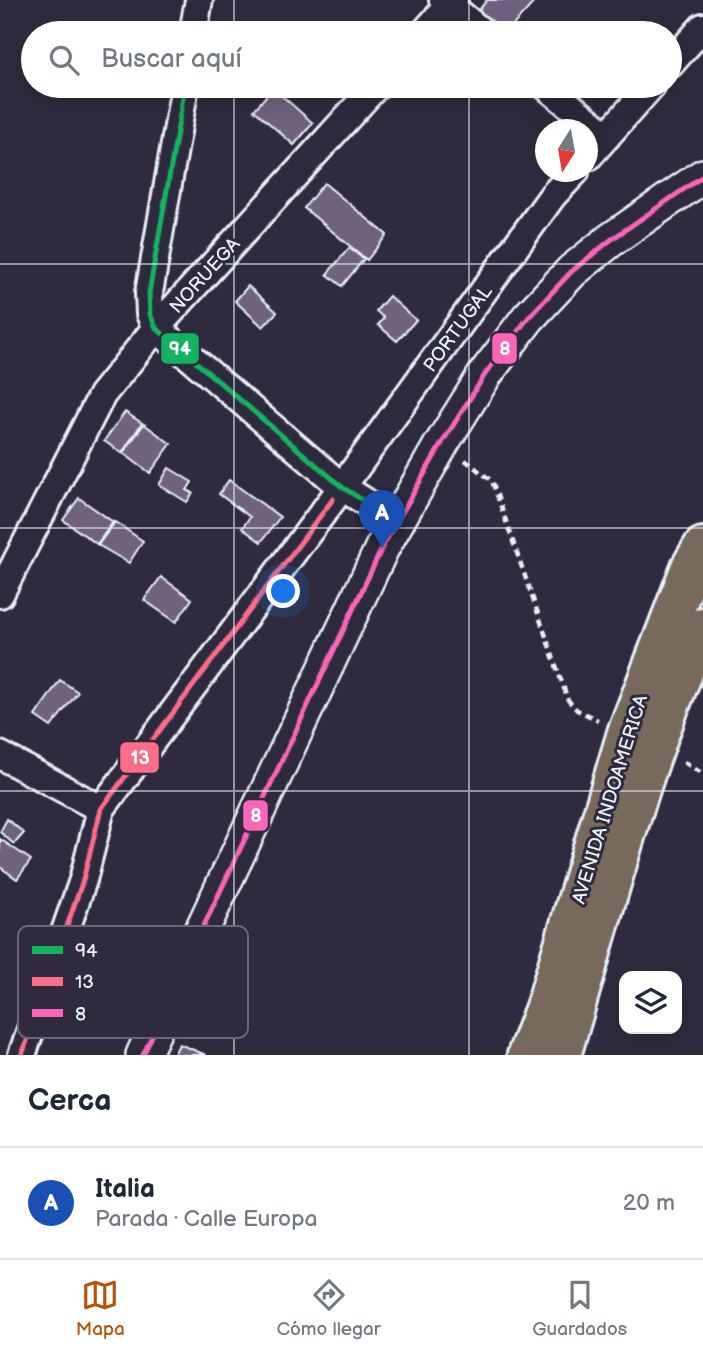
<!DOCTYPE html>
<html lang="es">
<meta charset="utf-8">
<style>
body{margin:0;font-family:"Balsamiq Sans",sans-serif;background:#f2f2f3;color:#1f2937}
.controls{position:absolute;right:21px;bottom:21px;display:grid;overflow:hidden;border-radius:14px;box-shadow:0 7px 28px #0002}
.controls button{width:63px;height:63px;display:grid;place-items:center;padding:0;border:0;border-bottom:2px solid #e0e1e3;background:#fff;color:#1f2937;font:35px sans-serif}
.compass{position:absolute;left:535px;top:119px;width:63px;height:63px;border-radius:50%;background:#fff;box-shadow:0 7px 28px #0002;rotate:191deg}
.you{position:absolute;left:284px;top:592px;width:24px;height:24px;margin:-18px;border:5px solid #fff;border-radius:50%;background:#1a73e8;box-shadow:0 0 0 10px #1a73e833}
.badge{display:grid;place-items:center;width:46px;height:46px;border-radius:50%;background:#b45309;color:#fff;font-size:23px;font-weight:700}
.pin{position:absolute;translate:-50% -58px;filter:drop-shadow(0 2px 4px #0008)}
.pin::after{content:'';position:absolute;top:37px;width:24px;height:21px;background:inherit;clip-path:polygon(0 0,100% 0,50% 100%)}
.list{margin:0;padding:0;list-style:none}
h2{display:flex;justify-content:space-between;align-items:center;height:91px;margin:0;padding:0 28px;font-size:30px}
h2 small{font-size:23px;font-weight:400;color:#747a83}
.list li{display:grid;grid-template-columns:46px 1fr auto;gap:21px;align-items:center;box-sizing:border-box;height:112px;padding:0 28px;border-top:2px solid #e0e1e3}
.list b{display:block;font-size:26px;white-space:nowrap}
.list p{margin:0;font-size:23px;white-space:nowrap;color:#747a83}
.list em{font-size:23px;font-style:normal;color:#747a83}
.icon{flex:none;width:38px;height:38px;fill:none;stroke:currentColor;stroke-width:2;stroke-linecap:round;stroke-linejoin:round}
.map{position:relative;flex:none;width:703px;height:1055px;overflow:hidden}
.search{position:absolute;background:#fff;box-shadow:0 7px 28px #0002;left:21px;right:21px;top:21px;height:77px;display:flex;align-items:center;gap:18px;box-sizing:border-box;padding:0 24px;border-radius:38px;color:#747a83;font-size:26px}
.sheet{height:203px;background:#fff}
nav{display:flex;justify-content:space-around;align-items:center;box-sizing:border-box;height:98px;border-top:2px solid #e0e1e3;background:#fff;font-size:19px;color:#747a83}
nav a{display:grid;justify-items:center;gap:4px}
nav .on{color:#b45309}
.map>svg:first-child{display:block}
.building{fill:#6f627f;stroke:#e8f1f8;stroke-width:2}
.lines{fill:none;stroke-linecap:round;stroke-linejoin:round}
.minor-casing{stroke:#e8f1f8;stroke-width:32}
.tertiary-casing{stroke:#e8f1f8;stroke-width:38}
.primary-casing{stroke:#e8f1f8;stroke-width:44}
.path{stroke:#e8f1f8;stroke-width:4.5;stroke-dasharray:7 5;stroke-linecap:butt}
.minor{stroke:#2f2a3d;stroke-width:26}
.tertiary{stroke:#2f2a3d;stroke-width:33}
.primary{stroke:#77695c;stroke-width:38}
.bus-1-casing{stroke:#2f2a3d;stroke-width:10}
.bus-2-casing{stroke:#2f2a3d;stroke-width:10}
.bus-3-casing{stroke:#2f2a3d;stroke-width:10}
.bus-1{stroke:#13b361;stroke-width:5}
.bus-2{stroke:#fb6d88;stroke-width:5}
.bus-3{stroke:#fa66b7;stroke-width:5}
.grid{fill:none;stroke:#e8f1f8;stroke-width:2;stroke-opacity:0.55}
.labels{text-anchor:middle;stroke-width:6;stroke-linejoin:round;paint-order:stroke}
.street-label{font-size:19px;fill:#e8f1f8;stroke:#2f2a3d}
.key{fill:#2f2a3d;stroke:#666675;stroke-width:2}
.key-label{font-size:19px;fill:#e8f1f8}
.line-badge{stroke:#2f2a3d;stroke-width:2.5}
.badge-label{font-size:19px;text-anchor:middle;font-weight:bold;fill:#fff}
</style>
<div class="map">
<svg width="703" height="1055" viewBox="0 0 703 1055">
<rect width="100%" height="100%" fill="#2f2a3d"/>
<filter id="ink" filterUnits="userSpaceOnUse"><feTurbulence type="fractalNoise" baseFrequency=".0143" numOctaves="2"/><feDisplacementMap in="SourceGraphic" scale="14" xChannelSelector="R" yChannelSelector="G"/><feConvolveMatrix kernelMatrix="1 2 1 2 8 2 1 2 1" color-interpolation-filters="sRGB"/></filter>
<g filter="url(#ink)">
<path class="building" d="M487,0h49l-30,33h-12l-20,-17z
M273,88l40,35 -19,22 -40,-35z
M324,183l63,52 -20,25 -63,-52z
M349,248l15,11 -22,27 -15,-12z
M248,286l29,26 -14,15 -28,-26z
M389,296l27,24 -19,21 -19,-16 6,-7 -8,-7z
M125,412l17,11 -20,30 -18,-12z
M144,424l27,20 -21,29 -27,-20z
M169,468l23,14 -5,8 6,3 -6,9 -28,-17z
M229,480l51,37 -19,25 -19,-14 8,-11 -31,-23z
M79,498l34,24 -16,22 -34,-24z
M115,522l28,19 -14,22 -31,-18z
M161,577l31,22 -16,23 -32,-22z
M60,680l18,12 -27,35 -16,-11z
M7,819l17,14 -10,11 -14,-12z
M0,839l31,21 -14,19 -17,-12z
M179,1044l27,11h-32z"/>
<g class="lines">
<g class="minor-casing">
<path id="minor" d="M443,0l40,33
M193,33l6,-33
M424,33l30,-33
M670,64l33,-37
M185,86l-36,207 1,21 6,14 186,159 55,35
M546,86l61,50
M588,157l63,-71
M0,594l102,-199 54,-67 220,-242
M0,755l101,54
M22,1055l61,-175 18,-71 241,-322 211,-292 22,-23"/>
</g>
<g class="tertiary-casing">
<path id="tertiary" d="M143,1055l239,-507 60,-105 44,-70 42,-55 44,-47 40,-32 91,-63"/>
</g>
<g class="primary-casing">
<path id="primary" d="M527,1055l20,-53 80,-269 64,-166 12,-20
M561,1055c43,-142 79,-294 142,-428"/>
</g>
<path class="path" d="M465,460l27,21 76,219 9,10 21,10
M684,762l19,12"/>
<use href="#minor" class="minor"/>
<use href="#tertiary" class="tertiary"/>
<use href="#primary" class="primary"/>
<g class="bus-1-casing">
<path id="bus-1" d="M185,86l-36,207 1,21 6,14 186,159 55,35"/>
</g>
<g class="bus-2-casing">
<path id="bus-2" d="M22,1055l61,-175 18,-71 232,-310"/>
</g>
<g class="bus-3-casing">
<path id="bus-3" d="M143,1055l239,-507 60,-105 44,-70 42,-55 44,-47 40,-32 91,-63"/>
</g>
<use href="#bus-1" class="bus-1"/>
<use href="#bus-2" class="bus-2"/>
<use href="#bus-3" class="bus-3"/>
</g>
</g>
<path class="grid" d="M234,0v33M469,0v33M234,86v969M469,86v969M0,264h703M0,528h703M0,791h703"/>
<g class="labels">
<g class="street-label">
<text transform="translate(204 275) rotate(-48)" y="7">NORUEGA</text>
<text transform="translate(457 328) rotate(-54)" y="7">PORTUGAL</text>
<text transform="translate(609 799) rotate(-73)" y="7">AVENIDA INDOAMERICA</text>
</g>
</g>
<rect x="18" y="926" width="230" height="112" rx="10" class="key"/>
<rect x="32" y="946" width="31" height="8" fill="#13b361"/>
<rect x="32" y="977" width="31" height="9" fill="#fb6d88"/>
<rect x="32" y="1009" width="31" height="8" fill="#fa66b7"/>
<g class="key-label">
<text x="75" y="957">94</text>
<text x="75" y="988">13</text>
<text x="75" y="1020">8</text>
</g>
<g class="line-badge">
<rect x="160" y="332" width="40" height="33" rx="7" fill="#13b361"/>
<rect x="491" y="332" width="27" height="33" rx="7" fill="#fa66b7"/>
<rect x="119" y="741" width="41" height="33" rx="7" fill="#fb6d88"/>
<rect x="242" y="799" width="27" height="33" rx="7" fill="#fa66b7"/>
</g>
<g class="badge-label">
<text x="180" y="355">94</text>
<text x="505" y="355">8</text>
<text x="140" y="764">13</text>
<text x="256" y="822">8</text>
</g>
</svg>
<div class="controls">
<button><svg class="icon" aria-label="layers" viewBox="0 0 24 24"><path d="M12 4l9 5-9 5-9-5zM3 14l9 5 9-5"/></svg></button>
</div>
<svg class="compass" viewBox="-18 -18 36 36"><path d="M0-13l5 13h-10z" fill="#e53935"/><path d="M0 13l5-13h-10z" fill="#747a83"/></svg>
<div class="you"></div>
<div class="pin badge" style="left:382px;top:548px;background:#1a4fb4">A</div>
<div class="search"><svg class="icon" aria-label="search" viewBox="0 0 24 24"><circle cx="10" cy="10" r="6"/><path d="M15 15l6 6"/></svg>Buscar aquí</div>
</div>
<section class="sheet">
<h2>Cerca<small></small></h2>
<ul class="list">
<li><span class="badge" style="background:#1a4fb4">A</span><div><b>Italia</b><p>Parada · Calle Europa</p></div><em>20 m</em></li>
</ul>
</section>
<nav>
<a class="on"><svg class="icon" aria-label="map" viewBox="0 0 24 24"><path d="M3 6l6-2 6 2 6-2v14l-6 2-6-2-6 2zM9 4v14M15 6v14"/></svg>Mapa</a>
<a><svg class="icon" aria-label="directions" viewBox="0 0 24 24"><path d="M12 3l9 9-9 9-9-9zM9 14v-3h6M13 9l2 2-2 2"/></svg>Cómo llegar</a>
<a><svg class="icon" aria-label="saved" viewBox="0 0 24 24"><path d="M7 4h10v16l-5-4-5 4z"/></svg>Guardados</a>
</nav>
